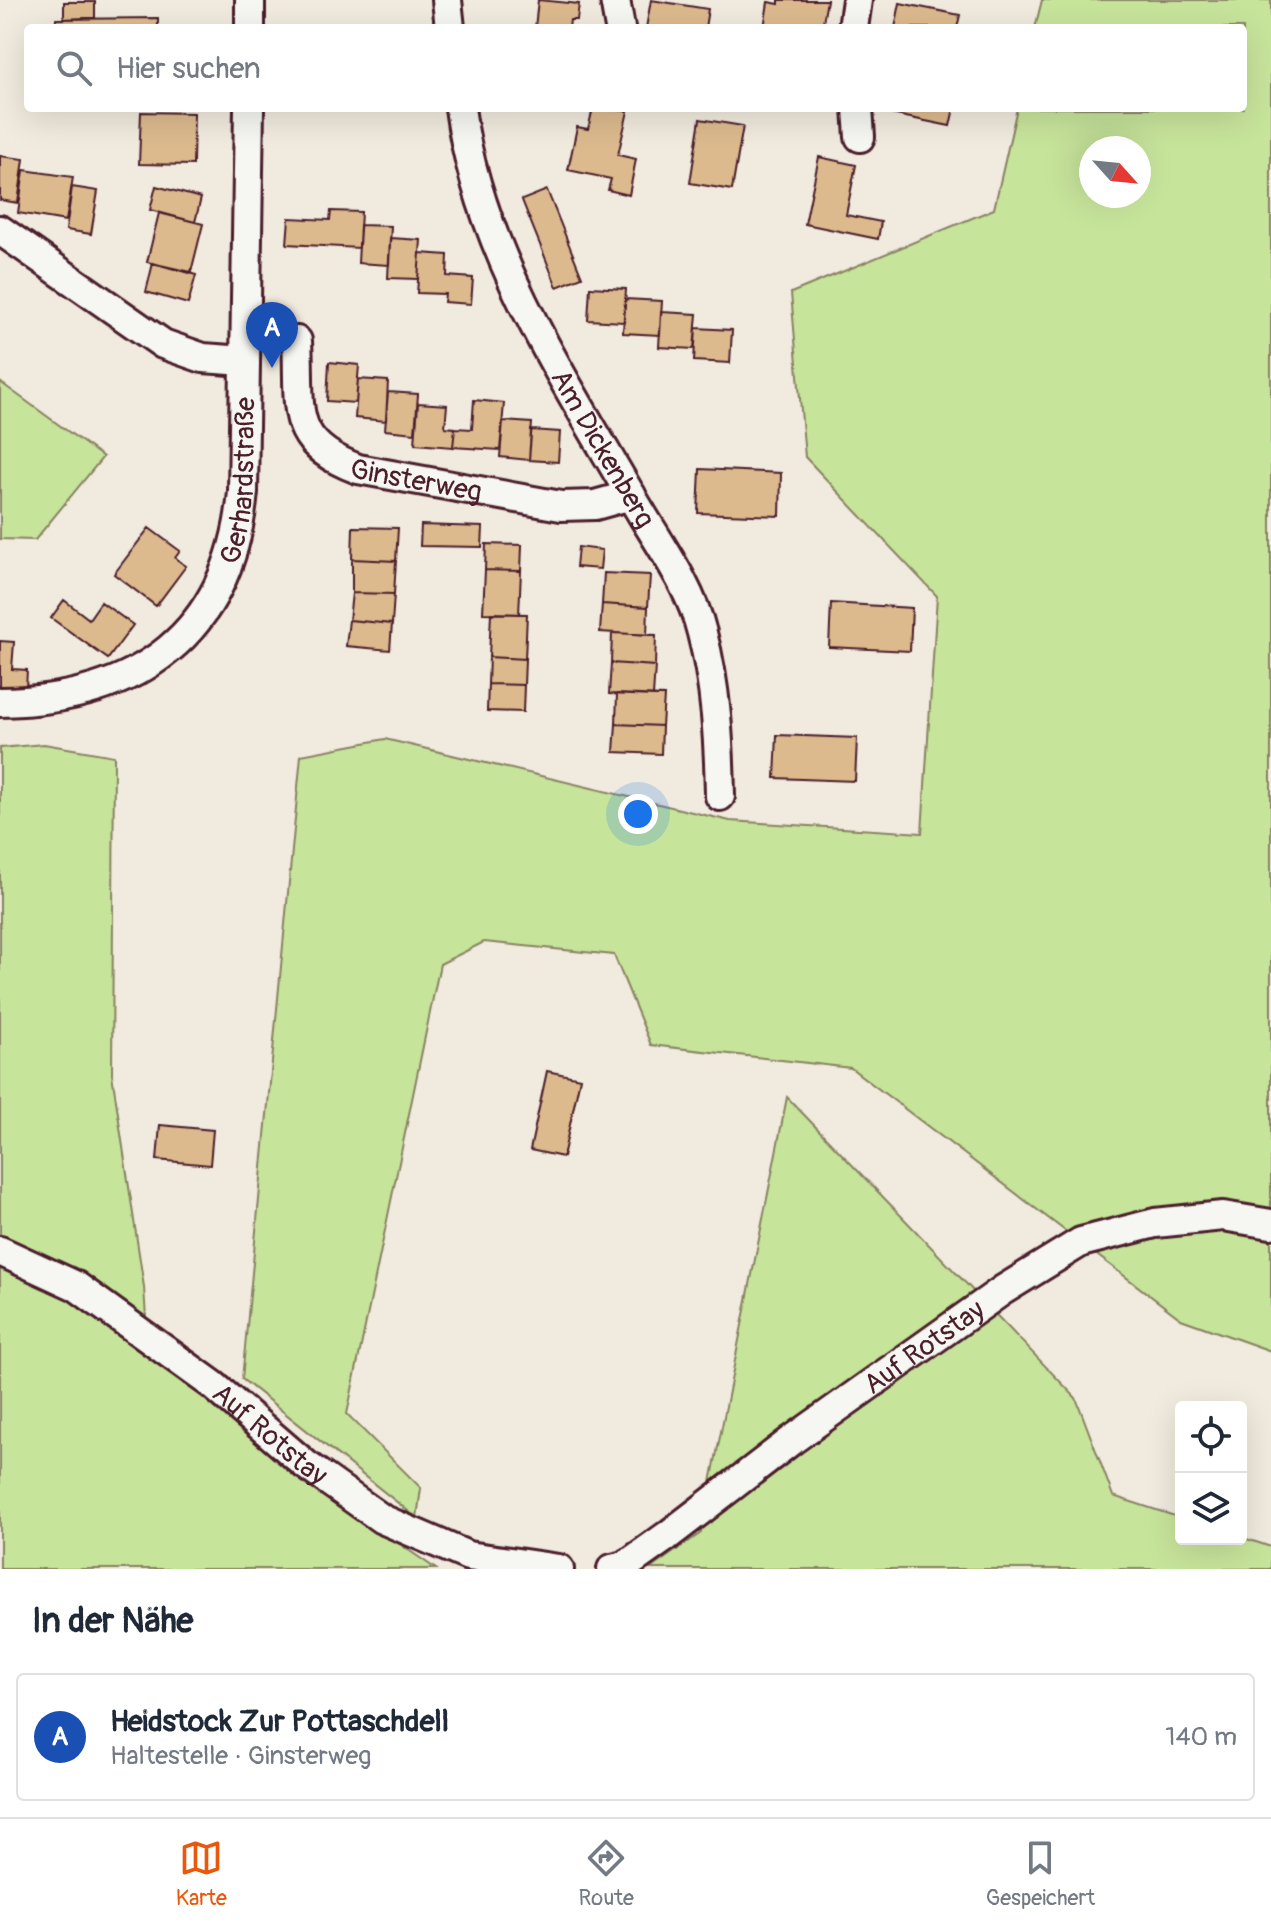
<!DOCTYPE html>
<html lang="de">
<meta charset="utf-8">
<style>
body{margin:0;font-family:Pangolin,sans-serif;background:#f6f6f7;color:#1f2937}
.controls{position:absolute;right:24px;bottom:24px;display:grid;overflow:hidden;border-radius:8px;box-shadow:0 8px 32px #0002}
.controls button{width:72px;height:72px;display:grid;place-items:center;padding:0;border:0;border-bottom:2px solid #e0e1e3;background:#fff;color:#1f2937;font:40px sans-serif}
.compass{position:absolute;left:1079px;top:136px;width:72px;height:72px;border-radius:50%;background:#fff;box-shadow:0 8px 32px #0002;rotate:117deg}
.you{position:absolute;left:638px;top:814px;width:28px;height:28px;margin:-20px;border:6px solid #fff;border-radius:50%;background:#1a73e8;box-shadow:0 0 0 12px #1a73e833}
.badge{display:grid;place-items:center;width:52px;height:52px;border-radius:50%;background:#ea580c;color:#fff;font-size:26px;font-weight:700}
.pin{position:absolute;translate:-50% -66px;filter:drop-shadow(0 2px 4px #0008)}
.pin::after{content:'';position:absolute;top:42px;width:28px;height:24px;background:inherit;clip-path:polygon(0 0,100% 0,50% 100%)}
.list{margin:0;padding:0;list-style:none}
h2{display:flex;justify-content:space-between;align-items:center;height:104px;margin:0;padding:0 32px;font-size:34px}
h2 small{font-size:26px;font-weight:400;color:#747a83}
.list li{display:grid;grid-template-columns:52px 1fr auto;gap:24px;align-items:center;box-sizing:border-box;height:128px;margin:0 16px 16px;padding:0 16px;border:2px solid #e0e1e3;border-radius:8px}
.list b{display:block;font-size:30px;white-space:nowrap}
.list p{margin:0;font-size:26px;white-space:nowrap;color:#747a83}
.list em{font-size:26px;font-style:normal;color:#747a83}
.icon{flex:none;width:44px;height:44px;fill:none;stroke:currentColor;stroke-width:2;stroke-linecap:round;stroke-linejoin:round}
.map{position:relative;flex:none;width:1271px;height:1569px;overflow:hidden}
.search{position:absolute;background:#fff;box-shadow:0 8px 32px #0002;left:24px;right:24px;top:24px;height:88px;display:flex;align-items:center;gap:20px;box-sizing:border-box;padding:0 28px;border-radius:8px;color:#747a83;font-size:30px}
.sheet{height:248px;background:#fff}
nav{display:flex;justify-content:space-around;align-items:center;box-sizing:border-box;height:112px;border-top:2px solid #e0e1e3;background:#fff;font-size:22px;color:#747a83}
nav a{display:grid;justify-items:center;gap:4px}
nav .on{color:#ea580c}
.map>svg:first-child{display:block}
.green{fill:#c7e49b;stroke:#888263;stroke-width:2;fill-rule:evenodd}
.building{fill:#dcba8e;stroke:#4a1f2b;stroke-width:2}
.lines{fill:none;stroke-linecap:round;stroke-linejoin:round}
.minor-casing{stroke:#4a1f2b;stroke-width:34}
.minor{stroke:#f6f6f2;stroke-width:28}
.labels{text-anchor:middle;stroke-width:7;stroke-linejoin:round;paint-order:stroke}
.street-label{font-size:28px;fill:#4a1f2b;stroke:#f6f6f2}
</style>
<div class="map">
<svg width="1271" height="1569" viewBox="0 0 1271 1569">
<rect width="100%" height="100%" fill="#f1eade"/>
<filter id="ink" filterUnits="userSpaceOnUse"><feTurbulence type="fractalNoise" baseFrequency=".0125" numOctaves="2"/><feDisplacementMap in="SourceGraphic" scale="16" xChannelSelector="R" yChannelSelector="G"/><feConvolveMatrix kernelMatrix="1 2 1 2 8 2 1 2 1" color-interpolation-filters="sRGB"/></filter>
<g filter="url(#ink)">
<path class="green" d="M1042,0h229v1351l-90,-32 -330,-251 -200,-23 -37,-90 -130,-13 -44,22 -93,450 74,74 -4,30 -175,-139 59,-624 84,-16 345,82 192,12 15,-237 -132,-139 -14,-164 203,-84 23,-101h226v-80h-208zM1091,148h48v48h-48z
M0,382l103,75 -68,83 -35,-1z
M44,744l70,12 -2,318 32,213 4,62 124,107 164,113h-436v-821z
M787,1097l289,301 37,98 68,22v21l60,-2 30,10v22h-621l51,-36z"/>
<path class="building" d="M538,0l41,4 -2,16h-7l-1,8h-34z
M651,0l57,9 -3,19h-59z
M779,0h48l-5,28h-58l4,-26 11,2z
M64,2h31v16l-31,1z
M900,3l60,12 -3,13h-62z
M158,18v10h-103l1,-9z
M593,108l35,3 -10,44 18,4 -7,36 -21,-5 3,-11 -43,-9 9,-43 11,2z
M893,108h61l-4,18 -59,-12z
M141,112l53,1 -1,52 -54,-1z
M700,119l43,7 -11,64 -42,-7z
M0,156l24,3 -6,44 -18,-3z
M819,157l37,8 -10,50 35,7 -3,17 -73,-15z
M24,170l49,7 -7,44 -48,-8z
M156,186l45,12 -6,24 -45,-12z
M72,187l26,4 -7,43 -25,-4z
M547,190l35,87 -25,10 -35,-87z
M331,211l30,1 -2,36 -72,-4 2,-26 41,2z
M159,213l44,11 -12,48 -44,-10z
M360,225l31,1 -2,39 -31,-2z
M390,238l31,2 -3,39 -30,-1z
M420,253l28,2 -1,21 26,2 -2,26 -27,-2 1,-8 -28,-1z
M153,263l43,12 -8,29 -42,-12z
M590,287l36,2 -2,33 -36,-2z
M625,299l37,2 -2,34 -37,-2z
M661,312l36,2 -3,35 -35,-2z
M696,328l36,2 -2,33 -36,-2z
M329,362l30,3 -3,38 -29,-2z
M358,379l30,2 -2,40 -31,-3z
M388,392l30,2 -3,39 -30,-3z
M474,400l30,3 -4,47 -47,-3 2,-19 17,1z
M418,403l29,2 -2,22 10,1 -2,19 -38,-3z
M503,421l29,2 -3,37 -29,-3z
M531,430l29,2 -2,30 -29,-2z
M700,469l81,4 -1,43 -82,-3z
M421,525l62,2 -1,20 -62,-1z
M353,527l45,1 -2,33 -44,-2z
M149,528l31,23 -5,7 11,8 -30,40 -42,-32z
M486,544l36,1 -1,26 -36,-1z
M578,547l24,3 -2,19 -24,-2z
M352,559l44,2 -2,33 -42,-1z
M485,570l36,1 -2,43 -36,-1z
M604,573l46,2 -2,32 -46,-3z
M352,593l42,1 -2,30 -43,-4z
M64,600l25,19 12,-17 32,23 -25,34 -57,-41z
M831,603l81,5 -2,43 -81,-4z
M602,604l46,3 -1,28 -47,-3z
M491,613l36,1 -2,45 -36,-2z
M349,620l43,4 -2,26 -44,-4z
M612,633l44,2 -1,31 -44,-3z
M0,641l14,1 -2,27 15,1 -1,18 -26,-2z
M489,657l36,2 -1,26 -36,-1z
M611,663l44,3 -2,30 -44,-2z
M488,684l36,1 -1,27 -36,-1z
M617,694l47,2 -2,30 -46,-2z
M616,724l46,2 -1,28 -47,-2z
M777,735l80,3 -2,43 -80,-3z
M547,1071l33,7 -17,79 -33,-7z
M160,1125l53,5 -3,35 -53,-5z"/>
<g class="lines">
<g class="minor-casing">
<g id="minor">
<path d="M447,0l3,28"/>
<path d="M615,0l5,28"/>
<path d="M250,28v-28"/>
<path d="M853,28l4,-28"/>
<path id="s1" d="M460,108c19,143 103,269 173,391 24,42 58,87 69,134 14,53 17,109 18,163"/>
<path d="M858,108l2,29"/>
<path d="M0,230l163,114 40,14 42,3"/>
<path id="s2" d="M297,341c4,67 -11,101 61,128l203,37 34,-1 36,-10"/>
<path id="s3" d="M0,702c138,-2 230,-68 243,-210l6,-384"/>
<path id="s4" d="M0,1251l76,35 137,99 93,80 76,54 86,37 91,13"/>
<path id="s5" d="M612,1569l13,-3 42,-30 125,-96 211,-150 78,-48 74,-19 68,-7 48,8"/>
</g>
</g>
<use href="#minor" class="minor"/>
</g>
</g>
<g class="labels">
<g class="street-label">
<text dy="10" stroke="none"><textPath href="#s1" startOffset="372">Am Dickenberg</textPath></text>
<text dy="10" stroke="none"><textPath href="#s2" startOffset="216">Ginsterweg</textPath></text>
<text dy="10" stroke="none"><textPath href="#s3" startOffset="370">Gerhardstraße</textPath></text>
<text dy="10" stroke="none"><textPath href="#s5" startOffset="384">Auf Rotstay</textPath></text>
<text dy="10" stroke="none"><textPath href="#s4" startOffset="328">Auf Rotstay</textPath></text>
</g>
</g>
</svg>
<div class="controls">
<button><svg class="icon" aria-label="locate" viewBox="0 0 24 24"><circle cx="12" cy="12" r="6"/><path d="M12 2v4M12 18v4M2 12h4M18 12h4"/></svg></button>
<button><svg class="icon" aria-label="layers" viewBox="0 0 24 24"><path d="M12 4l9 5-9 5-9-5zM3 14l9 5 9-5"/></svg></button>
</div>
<svg class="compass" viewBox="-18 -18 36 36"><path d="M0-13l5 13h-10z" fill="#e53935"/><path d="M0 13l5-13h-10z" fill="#747a83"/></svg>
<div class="you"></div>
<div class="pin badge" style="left:272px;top:368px;background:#1a4fb4">A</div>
<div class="search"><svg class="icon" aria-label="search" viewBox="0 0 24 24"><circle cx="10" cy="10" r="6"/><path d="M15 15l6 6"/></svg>Hier suchen</div>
</div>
<section class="sheet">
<h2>In der Nähe<small></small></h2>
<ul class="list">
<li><span class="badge" style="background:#1a4fb4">A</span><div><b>Heidstock Zur Pottaschdell</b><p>Haltestelle · Ginsterweg</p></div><em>140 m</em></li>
</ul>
</section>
<nav>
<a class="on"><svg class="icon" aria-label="map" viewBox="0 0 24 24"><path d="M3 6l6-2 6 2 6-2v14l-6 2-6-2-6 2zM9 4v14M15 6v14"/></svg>Karte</a>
<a><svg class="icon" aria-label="directions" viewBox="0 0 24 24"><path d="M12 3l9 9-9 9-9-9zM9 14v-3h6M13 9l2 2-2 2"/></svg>Route</a>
<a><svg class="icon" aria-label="saved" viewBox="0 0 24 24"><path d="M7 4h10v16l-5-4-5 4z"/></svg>Gespeichert</a>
</nav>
